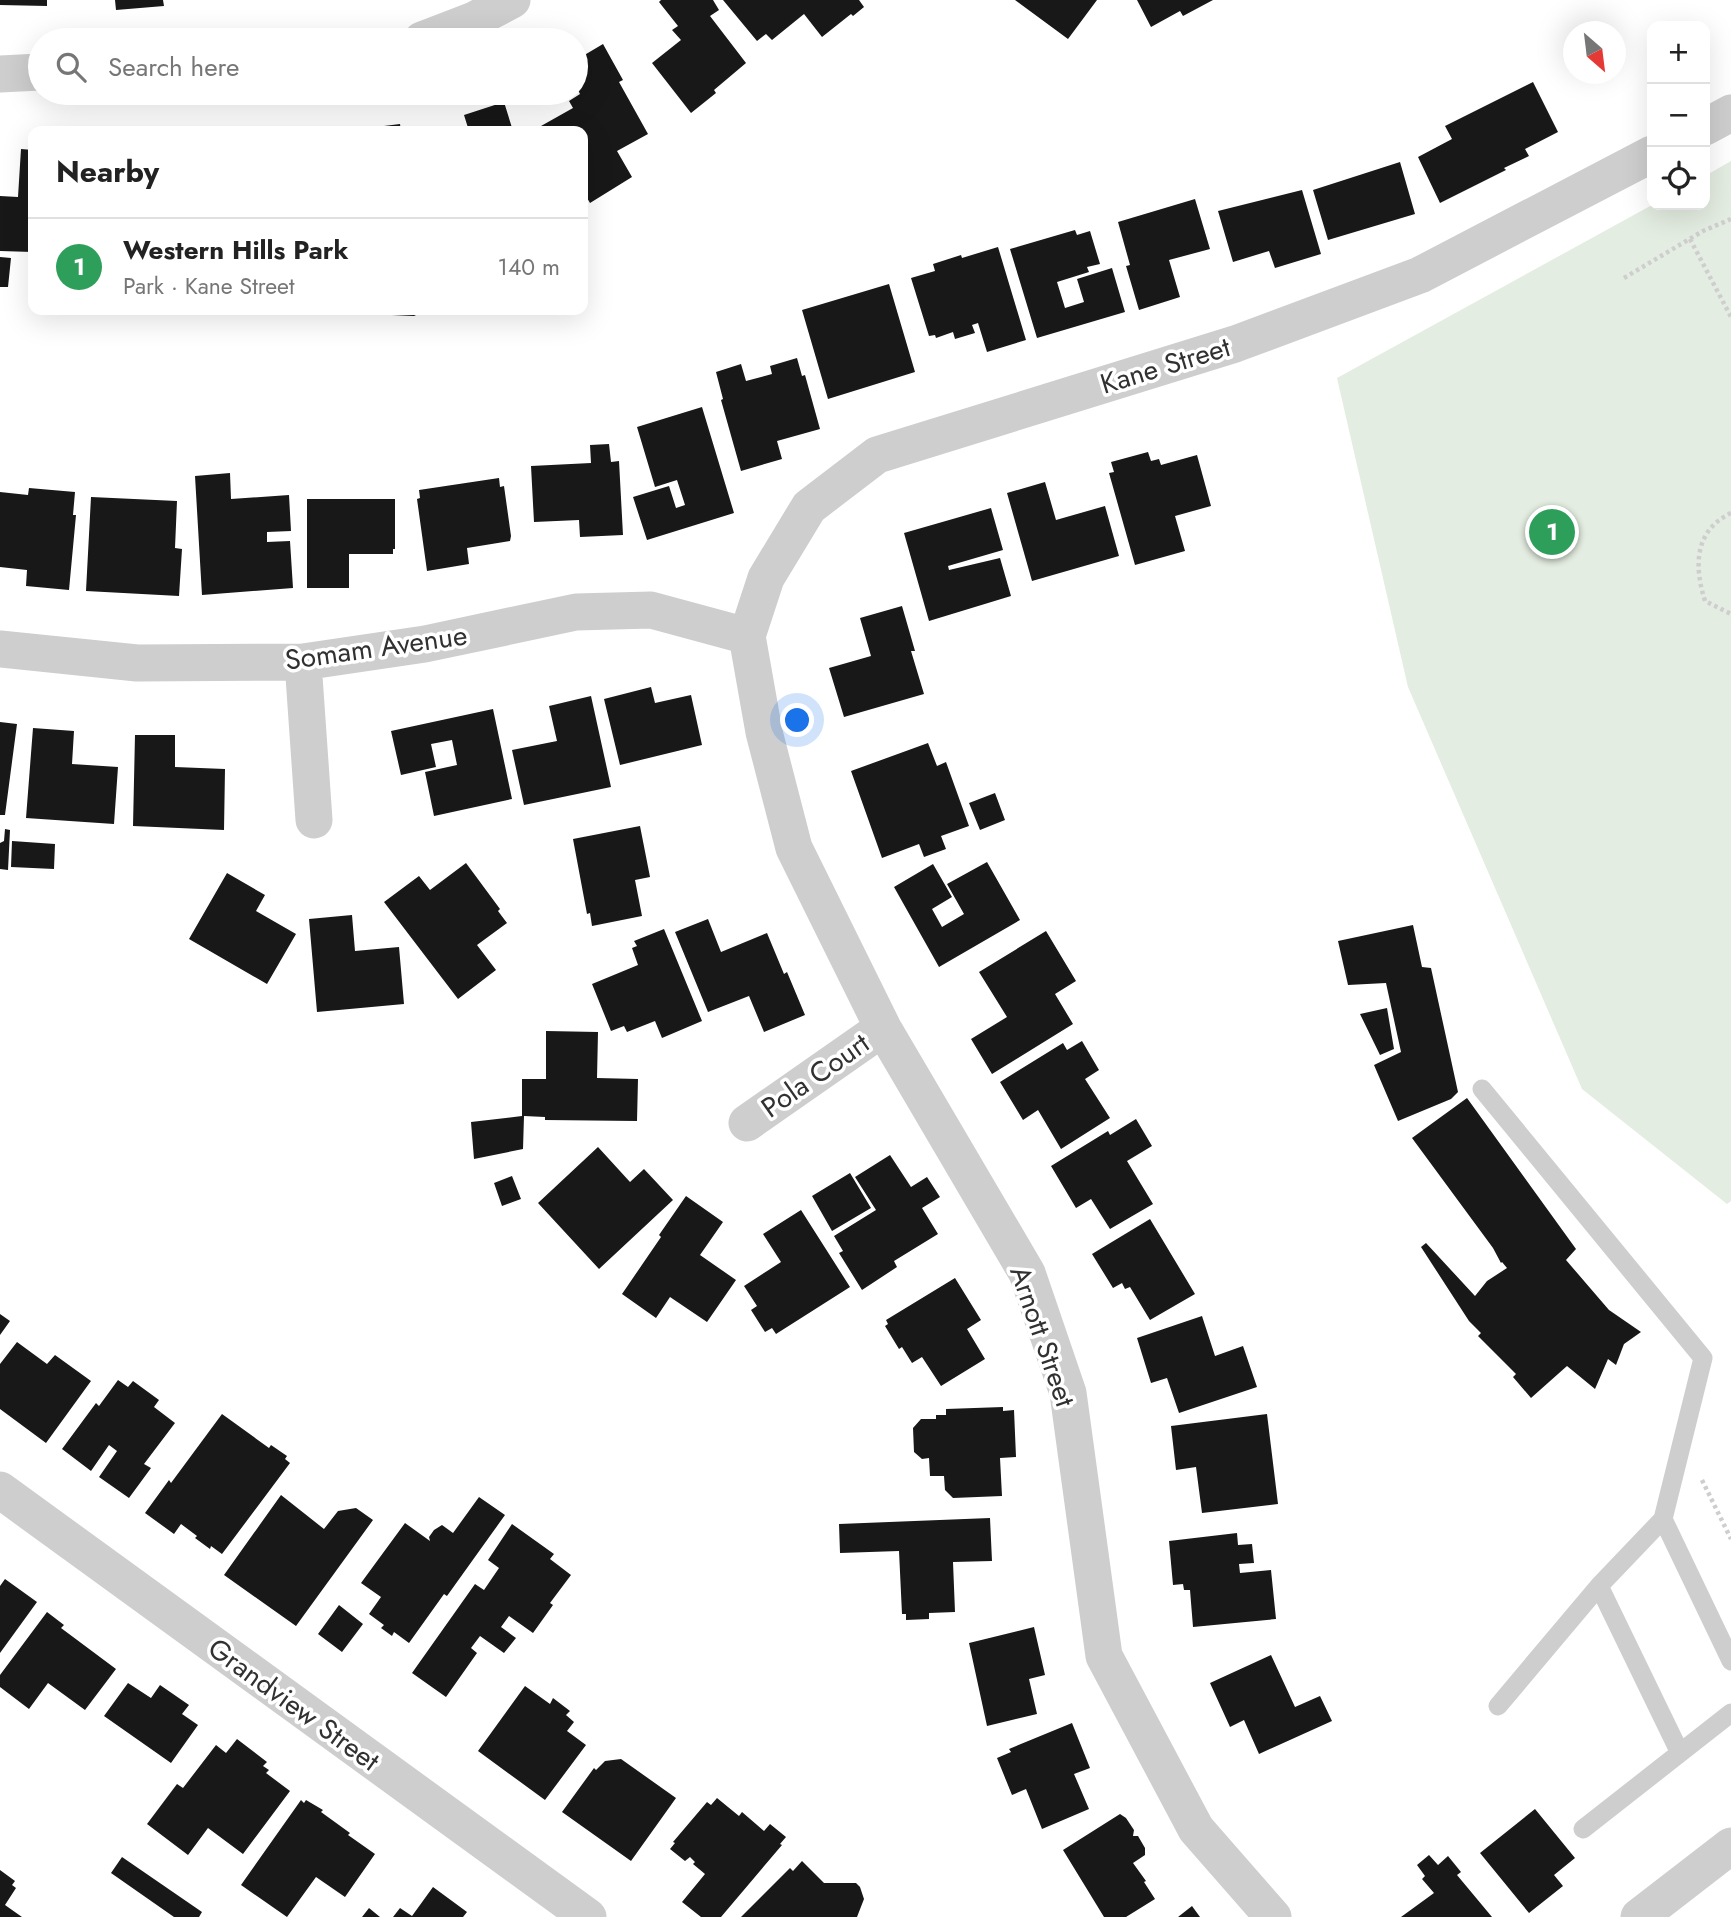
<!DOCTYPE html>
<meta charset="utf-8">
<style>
body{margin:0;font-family:Jost,sans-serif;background:#f2f2f2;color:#222}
.controls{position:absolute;right:21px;top:21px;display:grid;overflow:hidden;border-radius:14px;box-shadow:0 7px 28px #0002}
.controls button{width:63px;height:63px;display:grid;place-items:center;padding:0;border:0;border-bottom:2px solid #e0e0e0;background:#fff;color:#222;font:35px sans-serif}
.compass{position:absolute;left:1563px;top:21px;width:63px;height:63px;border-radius:50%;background:#fff;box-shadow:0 7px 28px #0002;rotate:152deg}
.you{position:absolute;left:798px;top:721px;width:24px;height:24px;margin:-18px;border:5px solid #fff;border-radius:50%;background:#1a73e8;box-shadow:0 0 0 10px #1a73e833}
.badge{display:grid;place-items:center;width:46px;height:46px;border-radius:50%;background:#ea580c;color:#fff;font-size:23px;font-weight:700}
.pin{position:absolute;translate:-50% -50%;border:4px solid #fff;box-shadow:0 2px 7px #0006}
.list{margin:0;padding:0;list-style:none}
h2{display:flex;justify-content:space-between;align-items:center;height:91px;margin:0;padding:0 28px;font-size:30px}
h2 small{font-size:23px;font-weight:400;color:#767676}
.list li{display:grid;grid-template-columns:46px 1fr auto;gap:21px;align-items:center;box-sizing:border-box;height:98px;padding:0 28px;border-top:2px solid #e0e0e0}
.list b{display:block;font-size:26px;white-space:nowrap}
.list p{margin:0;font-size:23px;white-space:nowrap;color:#767676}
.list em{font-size:23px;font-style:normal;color:#767676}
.icon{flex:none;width:38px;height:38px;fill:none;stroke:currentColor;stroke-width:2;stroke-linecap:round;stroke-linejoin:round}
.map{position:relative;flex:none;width:1731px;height:1917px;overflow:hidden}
.search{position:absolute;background:#fff;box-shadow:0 7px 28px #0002;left:28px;top:28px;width:560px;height:77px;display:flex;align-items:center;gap:18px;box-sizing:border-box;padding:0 24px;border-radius:38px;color:#767676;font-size:26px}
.panel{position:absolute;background:#fff;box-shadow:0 7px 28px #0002;left:28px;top:126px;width:560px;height:189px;border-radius:14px}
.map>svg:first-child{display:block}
.green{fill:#e4ede1}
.building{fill:#181818}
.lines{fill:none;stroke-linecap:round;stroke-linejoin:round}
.path{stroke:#cecece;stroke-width:4.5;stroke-dasharray:3.5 3.5;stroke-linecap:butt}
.service{stroke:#cecece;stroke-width:19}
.minor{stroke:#cecece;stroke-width:37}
.labels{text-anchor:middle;stroke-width:7;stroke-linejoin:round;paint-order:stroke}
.street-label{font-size:28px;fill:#313131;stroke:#fff}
</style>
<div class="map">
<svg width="1731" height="1917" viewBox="0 0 1731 1917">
<rect width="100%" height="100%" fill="#fff"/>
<path class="green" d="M1731,161v1040l-4,3 -145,-115 -174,-402 -71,-309 315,-173h53v-29z"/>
<path class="building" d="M0,0h47v6l-47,-1z
M115,0h48l1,6 -48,4z
M661,0h52l6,10 -9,6 36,47 -32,27 2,3 -25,20 -39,-50 29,-23 -9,-10 6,-4 -19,-24z
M723,0h136l5,7 -11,9 -2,-2 -29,23 -18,-23 -32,26 -6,-6 -9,7z
M1015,0h82l-29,39z
M1137,0h76l-30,16 -3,-5 -29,16z
M603,44l20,36 -4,2 29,52 -31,17 15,26 -42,26 -7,-12v-60h-39l-3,-5 32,-18 -4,-7 11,-7 -4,-8v-26z
M1533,82l25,50 -33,17 4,7 -25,12 2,2 -66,33 -22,-46 34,-18 -7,-13z
M504,102l9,29h-44l-5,-16z
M400,124l1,7h-49v-1z
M21,149l12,1v102l-33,-1v-55l18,1z
M1400,162l15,52 -87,26 -15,-50z
M1302,190l19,64 -46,14 -6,-17 -36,11 -15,-51z
M1195,199l15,50 -41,11 11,37 -41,13 -13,-44 4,-1 -12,-43z
M1075,230l2,5 13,-4 10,33 -13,3 2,5 -32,10 8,26 19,-6 -7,-23 35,-11 13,44 -88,26 -27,-89z
M998,247l28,93 -39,12 -9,-29 -6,2 3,8 -20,6 -2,-7 -17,6 -1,-3 -6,1 -18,-58 24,-7 -2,-7 28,-9 1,3z
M0,257l11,1 -3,29h-8z
M889,284l26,88 -87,27 -26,-89z
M391,310h35l-12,6 -22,-1z
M797,358l5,18 3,-1 15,54 -43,12 5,18 -41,12 -20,-71 2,-1 -7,-27 25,-8 5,17 26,-7 -2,-8z
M702,407l32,106 -87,27 -14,-43 36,-11 7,22 9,-3 -8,-25 -22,7 -18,-60z
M609,444l2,18 8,-1 4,74 -43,2 -1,-17 -45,2 -3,-56 60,-3 -1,-18z
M1148,452l3,9 8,-2 2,6 36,-10 14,51 -36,10 10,35 -50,14 -26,-92 5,-1 -3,-10z
M230,473l1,26 58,-4 2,36 -24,1v10l23,-1 3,47 -91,7 -7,-119z
M499,478l1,9 4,-1 7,50 -1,5 -43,7 2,16 -42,7 -10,-72 3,-1 -1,-8z
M1045,482l11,38 49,-14 14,50 -87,25 -25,-88z
M29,488l46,4 -2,23h3l-7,75 -43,-4 1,-16 -27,-3v-75l28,3z
M91,497l86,4 -2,47 7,1 -3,47 -93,-5z
M307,499h88v50h-2v5h-44v34h-42z
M991,508l12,42 -55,16 1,4 51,-12 11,38 -82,25 -25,-88z
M902,606l13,45h-4l13,43 -80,23 -15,-49 42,-12 -11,-38z
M651,687l4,16 36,-8 11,50 -82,20 -16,-66z
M591,696l20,91 -87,18 -12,-55 45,-9 -8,-35z
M493,709l19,90 -78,17 -9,-44 32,-7 -5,-25 -21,4 5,23 -35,8 -10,-44z
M0,722l17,2 -12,91h-5z
M33,728l41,3 -2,33 46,3 -4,57 -88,-6z
M135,735h40v32l50,2 -1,61 -91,-4z
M928,743l9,23 9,-4 23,64 -28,10 5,13 -22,8 -5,-13 -37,14 -31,-87z
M995,793l10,27 -25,10 -11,-27z
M640,826l10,51 -15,3 7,36 -50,10 -2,-13 -3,1 -14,-75z
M5,829l5,1 -2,40 -8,-1v-26l4,-2z
M12,841l43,3 -1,25 -43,-2z
M987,862l33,58 -81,47 -45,-80 39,-23 19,33 -20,12 10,18 22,-13 -17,-30z
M466,863l34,46 -2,2 9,12 -30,22 19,25 -38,29 -74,-97 35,-26 11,14z
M227,873l38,22 -9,16 40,23 -29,50 -78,-45z
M352,915l3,36 44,-4 5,57 -87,8 -8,-93z
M708,919l13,33 46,-19 17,41 3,-2 18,43 -41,17 -15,-36 -41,16 -33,-80z
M1413,925l9,42 9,1 27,124 -7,7 -53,22 -24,-56 27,-13 -15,-69 -38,2 -10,-44z
M664,929l38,92 -40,17 -7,-17 -28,11 -3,-6 -13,5 -19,-47 46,-19 -6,-17 5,-2 -3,-5z
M1046,931l30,50 -21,13 18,30 -81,50 -21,-35 36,-22 -28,-45z
M1387,1008l7,41 -14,6 -20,-41z
M546,1031l52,1 -1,46 41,1 -1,42 -92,-1v-3l-21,-1 -1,33 -49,10 -3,-37 51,-6v-37h24z
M1082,1041l17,29 -14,9 25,39 -49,31 -23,-39 -15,10 -23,-38 63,-39 4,7z
M1467,1098l109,151 -10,11 43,50 32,22 -17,12 -8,21 -8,-6 -13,30 -28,-23 -36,32 -18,-21 3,-3 -38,-38 3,-3 -12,-12 -48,-74 5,-4 49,53 12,-15 20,-13 -5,-6 -1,1 -8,-15 -81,-110z
M1136,1119l16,27 -25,15 26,43 -43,25 -19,-30 -15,9 -25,-42 57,-35 2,4z
M598,1147l32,35 14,-13 29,31 -74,69 -61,-66z
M890,1155l21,32 16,-10 13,20 -18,11 16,26 -44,27 3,6 -35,23 -23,-37 4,-2 -9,-15 42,-26 -21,-33z
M850,1173l21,35 -39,23 -20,-35z
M512,1176l9,23 -19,7 -8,-23z
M686,1196l37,26 -23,33 36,25 -29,42 -37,-25 -14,21 -34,-24 39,-57 -2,-2z
M801,1210l49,77 -74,47 -4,-6 -7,4 -14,-22 6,-4 -13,-20 37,-24 -18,-28z
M1150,1219l45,75 -45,26 -20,-33 -5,2 -3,-6 -9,5 -21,-34z
M955,1278l26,42 -14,9 18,30 -44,27 -19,-29 -10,6 -10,-16 -3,2 -14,-23 3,-2 -2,-4z
M0,1314l10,7 -10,14z
M1202,1316l13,40 28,-10 14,41 -78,26 -12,-35 -16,5 -14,-45z
M17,1342l30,22 8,-9 36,26 -45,62 -46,-34v-45z
M118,1380l10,7 5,-6 26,19 -5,7 21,16 -31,41 7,4 -22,30 -30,-21 18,-26 -8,-6 -18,26 -29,-22 34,-46 3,3z
M1003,1407v4l11,-1 2,47 -16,1 2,38 -49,2 -8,-8 -1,-14h-14l-1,-18 -7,1 -8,-7 -1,-24 8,-9h15v-4h10v-6z
M222,1414l47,34 2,-3 16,11 -2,3 5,4 -68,91 -11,-8 -1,3 -15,-11 2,-2 -16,-12 -7,10 -29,-21 24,-33 2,3z
M1267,1414l11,90 -76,9 -6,-46 -20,3 -5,-44z
M281,1495l43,34 14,-18 18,-3 17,12 -77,106 -72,-51z
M479,1497l26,18 -58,81 -3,-2 -35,49 -15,-11 -2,4 -11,-8 3,-3 -15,-11 12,-17 -20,-14 44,-60 25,18 -1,-4 5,-7 8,-5 11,8z
M990,1518l2,43 -39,1 2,50 -26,1v6l-23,1v-6h-4l-3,-63 -59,2 -1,-29z
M512,1524l42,30 -4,5 21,16 -21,28 3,2 -20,28 -24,-17 -8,11 15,11 -12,15 -24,-17 -9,12 6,5 -31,44 -34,-24 63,-89 9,6 15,-22 -11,-8z
M1237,1533l1,12 14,-1 2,19 -15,1 1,9 31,-3 5,49 -83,8 -3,-37h-6l-1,-6 -10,1 -4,-44z
M5,1579l32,23 -37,51v-67z
M339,1605l24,19 -21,28 -24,-18z
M47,1612l17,13 -3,3 55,41 -31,41 -37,-27 -19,26 -29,-22v-12z
M1034,1627l11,48 -16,4 8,35 -50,12 -18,-83z
M1271,1655l24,52 25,-11 12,25 -73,33 -15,-34 -14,7 -20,-44z
M128,1683l23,15 9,-13 29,20 -7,9 16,11 -27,38 -67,-47z
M525,1686l25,18 3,-6 17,13 -4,4 8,7 -7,9 19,14 -41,55 -67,-49z
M1072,1723l18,45 -16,6 15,35 -47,20 -16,-40 -14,6 -15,-37 14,-6 -2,-3z
M237,1739l30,23 -4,4 6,4 -3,3 24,18 -47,63 -35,-26 -20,27 -41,-31 30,-40 6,4 33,-43 10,8z
M621,1759l55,39 -45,63 -69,-49 32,-44 2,2 9,-9z
M717,1798l22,18 3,-4 22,19 6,-7 16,13 -6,7 2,1 -61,72h-20l-19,-15 23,-28 -12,-10 2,-2 -5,-5 -5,4 -15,-12 5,-6 -2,-1 34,-40 4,3z
M301,1800l3,3 2,-3 17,10 -2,2 29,21 -2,2 27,19 -30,43 -29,-20 -29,40 -46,-32z
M1535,1809l40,49 -21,17 9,11 -34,27 -49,-60z
M1120,1814l6,4 8,12 -1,6h5l7,12v7l-12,8 13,18 -2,1 11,17 -29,18h-22l-41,-67z
M1429,1855l9,10 10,-9 13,16 -4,3 35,42h-91l33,-24 -12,-14 3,-3 -8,-11z
M122,1857l80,55 -3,5h-25l-63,-44z
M802,1861l22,22h32l4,4 4,12 -7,18h-116l49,-49 3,3z
M0,1870l15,11 -3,4 4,3 -11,17 17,12h-22z
M433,1887l34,25 -4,5h-70l7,-9 12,8z
M1192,1906l8,11h-22z
M369,1908l11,9h-18z"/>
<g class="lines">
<path class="path" d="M1690,239l41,78
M1624,278l79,-47 28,-12
M1731,513c-37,18 -37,53 -26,88l26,13
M1702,1480l29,59"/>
<path class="service" d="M1482,1089l221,269 -40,161 68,142
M1663,1519l-64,67 81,167
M1498,1706l101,-120
M1583,1829l148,-116"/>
<path class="minor" d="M422,40l52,-20 38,-20
M0,74l40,-2
M1705,127l26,-14
M0,649l137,14 166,-1 122,-18 151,-32 75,-2 96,26
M303,662l11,158
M747,1123l136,-95
M0,1490l588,427
M1273,1917l-77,-88 -92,-173 -36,-263 -41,-120 -144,-245 -89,-180 -30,-116 -17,-96 19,-58 43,-71 68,-52 358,-111 185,-69 232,-121
M1639,1917l92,-71"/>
</g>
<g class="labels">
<g class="street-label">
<text transform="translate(1165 365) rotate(-17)" y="10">Kane Street</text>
<text transform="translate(376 647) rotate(-8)" y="10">Somam Avenue</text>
<text transform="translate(815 1075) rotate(-35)" y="10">Pola Court</text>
<text transform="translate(1043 1336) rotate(71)" y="10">Arnott Street</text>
<text transform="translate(294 1704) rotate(36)" y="10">Grandview Street</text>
</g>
</g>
</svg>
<div class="controls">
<button>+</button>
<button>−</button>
<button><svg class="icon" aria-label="locate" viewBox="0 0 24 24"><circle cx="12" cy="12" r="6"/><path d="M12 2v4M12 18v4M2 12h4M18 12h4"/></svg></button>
</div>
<svg class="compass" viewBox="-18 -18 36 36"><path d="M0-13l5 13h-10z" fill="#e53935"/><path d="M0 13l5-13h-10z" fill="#767676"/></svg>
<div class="you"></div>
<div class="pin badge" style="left:1552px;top:532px;background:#2e9e5b">1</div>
<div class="search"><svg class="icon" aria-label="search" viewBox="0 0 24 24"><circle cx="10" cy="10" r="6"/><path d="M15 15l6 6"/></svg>Search here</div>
<section class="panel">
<h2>Nearby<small></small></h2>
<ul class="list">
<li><span class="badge" style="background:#2e9e5b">1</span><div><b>Western Hills Park</b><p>Park · Kane Street</p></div><em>140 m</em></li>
</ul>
</section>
</div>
